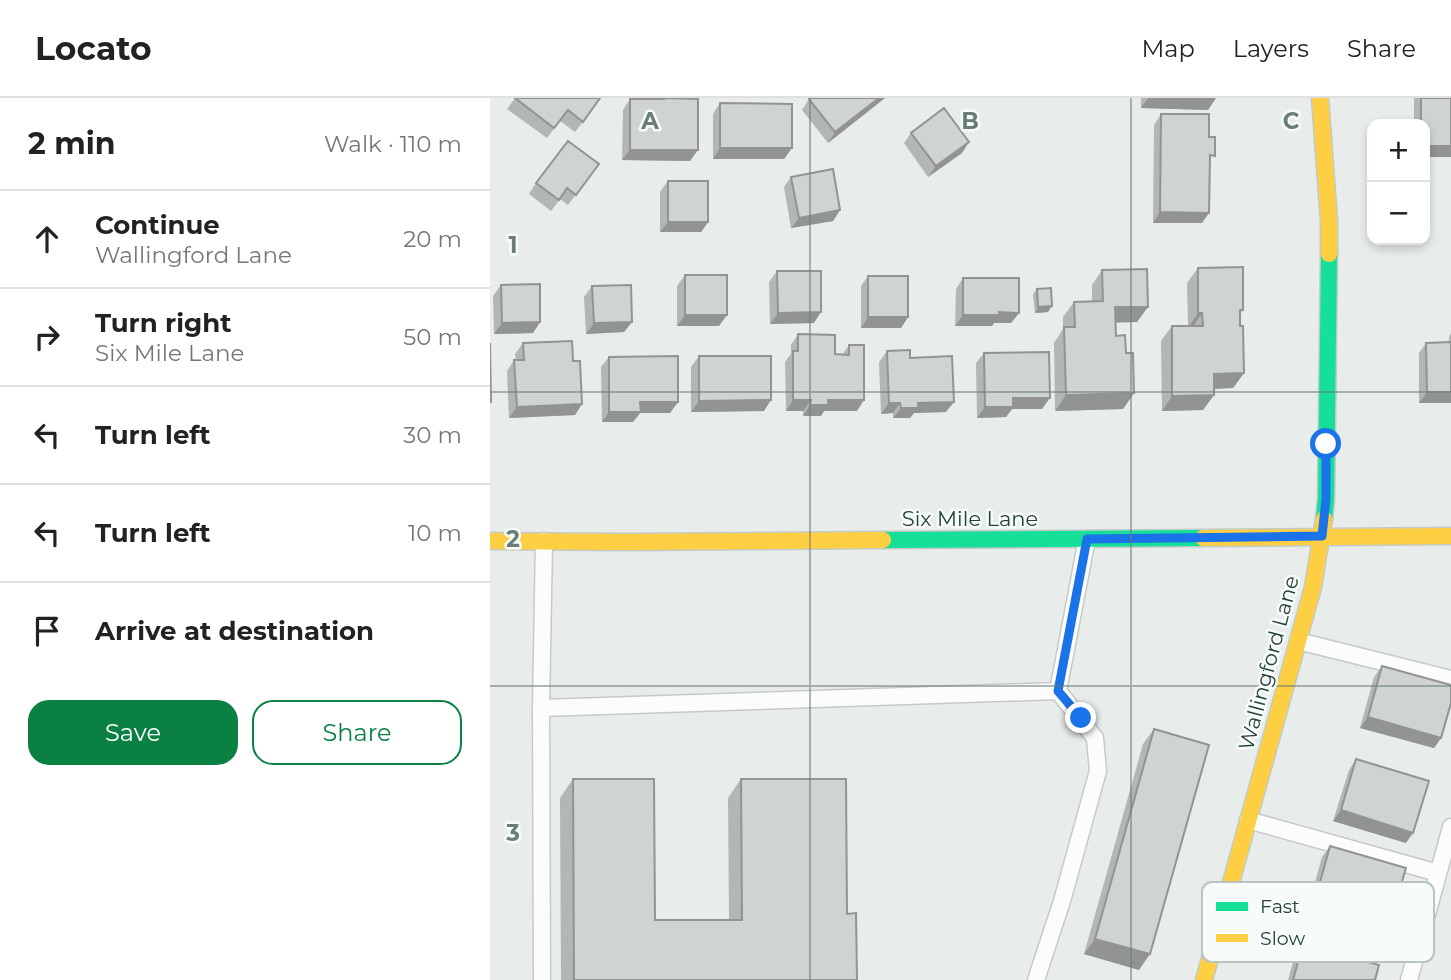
<!DOCTYPE html>
<meta charset="utf-8">
<style>
body{margin:0;font-family:Montserrat,sans-serif;background:#f2f2f2;color:#222}
.controls{position:absolute;right:21px;top:21px;display:grid;overflow:hidden;border-radius:14px;box-shadow:0 4px 10px #0003}
.controls button{width:63px;height:63px;display:grid;place-items:center;padding:0;border:0;border-bottom:2px solid #e0e0e0;background:#fff;color:#222;font:35px sans-serif}
.stop{position:absolute;width:21px;height:21px;margin:-16px;border:5px solid #1a73e8;border-radius:50%;background:#fff}
.stop.end{background:#1a73e8;border-color:#fff;box-shadow:0 2px 7px #0008}
.list{margin:0;padding:0;list-style:none}
h2{display:flex;justify-content:space-between;align-items:center;height:91px;margin:0;padding:0 28px;font-size:30px}
h2 small{font-size:23px;font-weight:400;color:#767676}
.list li{display:grid;grid-template-columns:46px 1fr auto;gap:21px;align-items:center;box-sizing:border-box;height:98px;padding:0 28px;border-top:2px solid #e0e0e0}
.list b{display:block;font-size:26px;white-space:nowrap}
.list p{margin:0;font-size:23px;white-space:nowrap;color:#767676}
.list em{font-size:23px;font-style:normal;color:#767676}
.actions{display:flex;gap:14px;padding:21px 28px}
.actions a{flex:1;padding:16px 0;border:2px solid #0b8043;border-radius:21px;text-align:center;font-size:24px;color:#0b8043}
.actions .main{background:#0b8043;color:#fff}
.icon{flex:none;width:38px;height:38px;fill:none;stroke:currentColor;stroke-width:2;stroke-linecap:round;stroke-linejoin:round}
.map{position:relative;flex:none;width:961px;height:882px;overflow:hidden}
header{display:flex;align-items:center;gap:42px;box-sizing:border-box;height:98px;padding:0 35px;background:#fff;border-bottom:2px solid #e0e0e0}
header strong{font-size:33px}
nav{display:flex;gap:38px;margin-inline-start:auto;font-size:24px}
main{display:flex}
aside{flex:1;background:#fff}
.map>svg:first-child{display:block}
.lines{fill:none;stroke-linecap:round;stroke-linejoin:round}
.lane-casing{stroke:#c5cac8;stroke-width:19}
.fast-casing{stroke:#c3cbc8;stroke-width:19}
.slow-casing{stroke:#c3cbc8;stroke-width:19}
.lane{stroke:#fcfcfc;stroke-width:16}
.fast{stroke:#16e098;stroke-width:16}
.slow{stroke:#ffcf43;stroke-width:16}
.wall{fill:#b2b6b5}
.shaded-wall{fill:#919493}
.building{fill:#cfd4d2;stroke:#919493;stroke-width:2}
.route{stroke:#1a73e8;stroke-width:9}
.grid{fill:none;stroke:#697e78;stroke-width:2;stroke-opacity:0.55}
.labels{text-anchor:middle;stroke-width:5;stroke-linejoin:round;paint-order:stroke}
.street-label{font-size:21px;fill:#24423a;stroke:#f7fbf9}
.key{fill:#f7fbf9;stroke:#b8c4c0;stroke-width:2}
.key-label{font-size:19px;fill:#24423a}
.grid-label{font-size:23px;text-anchor:middle;font-weight:bold;fill:#697e78;stroke:#f7fbf9;stroke-width:5;stroke-linejoin:round;paint-order:stroke}
</style>
<header>
<strong>Locato</strong>
<nav><a>Map</a><a>Layers</a><a>Share</a></nav>
</header>
<main>
<aside>
<h2>2 min<small>Walk · 110 m</small></h2>
<ul class="list">
<li><svg class="icon" aria-label="ahead" viewBox="0 0 24 24"><path d="M12 20V5M6 11l6-6 6 6"/></svg><div><b>Continue</b><p>Wallingford Lane</p></div><em>20 m</em></li>
<li><svg class="icon" aria-label="right" viewBox="0 0 24 24"><path d="M7 20v-9h11M14 6l5 5-5 5"/></svg><div><b>Turn right</b><p>Six Mile Lane</p></div><em>50 m</em></li>
<li><svg class="icon" aria-label="left" viewBox="0 0 24 24"><path d="M17 20v-9H6M10 6l-5 5 5 5"/></svg><div><b>Turn left</b></div><em>30 m</em></li>
<li><svg class="icon" aria-label="left" viewBox="0 0 24 24"><path d="M17 20v-9H6M10 6l-5 5 5 5"/></svg><div><b>Turn left</b></div><em>10 m</em></li>
<li><svg class="icon" aria-label="arrive" viewBox="0 0 24 24"><path d="M6 21V4h12l-3 4 3 4H6"/></svg><div><b>Arrive at destination</b></div></li>
</ul>
<div class="actions"><a class="main">Save</a><a>Share</a></div>
</aside>
<div class="map">
<svg width="961" height="882" viewBox="0 0 961 882">
<rect width="100%" height="100%" fill="#e8edeb"/>
<g class="lines">
<g class="lane-casing">
<path id="lane" d="M808,543l153,38
M568,593l29,-152
M51,610l517,-17
M758,722l190,53
M52,882l-1,-272 3,-167
M546,882l26,-79 36,-130 -3,-33 -37,-47
M919,882l42,-153"/>
</g>
<g class="fast-casing">
<path id="fast" d="M834,421l2,-20 3,-245
M393,442l320,-2"/>
</g>
<g class="slow-casing">
<path id="slow" d="M830,0l9,123v33
M713,440l248,-2
M0,443l139,1 254,-2
M714,882l109,-393 11,-68"/>
</g>
<use href="#lane" class="lane"/>
<use href="#fast" class="fast"/>
<use href="#slow" class="slow"/>
</g>
<path class="wall" d="M25,0h86l-26,34 -15,-11 -13,17 -40,-29z
M171,0h22l7,63 -68,-1 1,-50 7,-11h31z
M395,0l-57,45 -26,-33 7,-11z
M651,0h75l-8,12 -67,-2z
M924,0h37v59h-26v-33h-11z
M230,5l72,45 -8,11h-71v-45z
M671,16l48,23 1,26 -8,60h-49l1,-98z
M421,35l58,9 -7,11 -34,24 -24,-34z
M109,66l-31,41 -8,-6 -9,12 -22,-17 7,-11z
M301,79l49,33 -7,11 -42,7 -7,-41z
M178,83l40,41 -7,10h-41v-40z
M708,170l45,42 -3,4 4,59 -11,15 -19,1v6l-11,15 -41,1 -1,-70 11,-15h16l-1,-43z
M612,172l35,52h-22l1,14 10,17 8,40 -11,16 -68,2 -1,-68 9,-14v-12l11,-15 18,-1v-16z
M287,173l37,52 -44,1 -1,-42z
M195,177l34,51h-42v-40z
M378,178l40,41 -7,11h-40v-42z
M473,180l56,35 -8,10h-17l-2,3h-37l1,-37z
M11,187l39,37 -7,11 -39,1 -1,-38z
M102,188l40,36 -8,10 -38,2 -2,-37z
M547,191l11,23 -13,1 -2,-19z
M961,235v70h-32v-50l7,-10 23,-1v-5z
M308,236l37,20 7,1 7,-10 8,66h-33l-3,5h-18v-5h-17l-1,-49 6,-8v-9z
M33,245l50,18 9,43 -7,11 -66,3 -2,-47 7,-11h2l-1,-6z
M397,253l23,7 36,54 -32,1 -4,5h-17v-5l-12,1 -2,-52z
M494,255l58,56h-30l-6,8 -29,1 -1,-55z
M209,258l65,55 -73,1v-45z
M119,259l69,45 -8,11h-30l-7,9h-31l-1,-55z
M892,568l59,72 -7,10 -74,-20 14,-51z
M664,631l-15,241 -55,-16 59,-210z
M866,661l50,84 -73,-22 16,-51z
M83,681l82,141h74l-1,-122 13,-19 106,135 10,66h-296l-1,-182z
M840,748l52,90 -76,-22 16,-57z
M813,846l72,36h-87l7,-25z"/>
<path class="shaded-wall" d="M389,0h6l-57,45 7,-11z
M658,0h68l-8,12 -67,-2z
M479,44l-7,11 -34,24 8,-11z
M935,48h26v11h-26z
M230,50h72l-8,11h-71z
M140,52h68l-8,11 -68,-1z
M350,112l-7,11 -42,7 8,-10z
M670,114l49,1 -7,10h-49z
M178,124h40l-7,10h-41z
M562,208l-4,6 -13,1 3,-6z
M625,209h33l-11,15 -33,1z
M331,214l-7,11 -44,1 8,-11z
M509,214l20,1 -8,10h-17l-2,3h-37l8,-11z
M708,215h4l-10,15h-4z
M195,217h42l-8,11h-42z
M378,219h40l-7,11h-40z
M50,224l-7,11 -39,1 8,-11z
M142,224l-8,10 -38,2 8,-11z
M754,275l-11,15 -30,1 11,-15z
M937,294h24v11h-32z
M644,295l-11,16 -68,2 11,-16z
M724,297l-11,15 -41,1 10,-15z
M523,300h37l-8,11h-30l-6,8 -29,1 8,-11z
M281,302l-7,11 -73,1 8,-11z
M303,302h18l-8,11h-17z
M338,302h36l-7,11h-33l-3,5h-18l7,-11z
M150,304h38l-8,11h-30l-7,9h-31l7,-10z
M464,304l-8,10 -32,1 -4,5h-17l8,-10 17,-5z
M399,305h11l-7,10 -12,1z
M92,306l-7,11 -66,3 8,-11z
M878,619l73,21 -7,10 -74,-20z
M851,712l72,23 -7,10 -73,-22z
M824,806l75,22 -7,10 -76,-22z
M605,841l55,15 -11,16 -55,-16z"/>
<path class="building" d="M25,0h85l-17,24 -15,-12 -14,18z
M174,0l34,1v51h-68v-51h34z
M320,0h69l-44,34 -26,-33z
M931,0h30v48h-26v-22h-4z
M230,5l72,1v44h-72z
M454,10l25,34 -33,24 -25,-33z
M671,16h48v23h6v19l-5,-1 -1,58 -49,-1z
M78,43l31,23 -23,31 -9,-7 -8,12 -23,-17z
M343,71l7,41 -41,8 -8,-41z
M178,83h40v41h-40z
M753,169v43h-3v16h3l1,47 -30,1v21l-42,1v-70h31l-1,-13h-4v-45z
M657,171l1,38h-33l1,29 9,-1 1,18h7l1,40 -68,2 -2,-68h11l-1,-25 29,-1 -1,-31z
M287,173h44v41l-43,1z
M195,177h42v40h-42z
M378,178h40v41h-40z
M473,180h56v35l-20,-1v3h-36z
M50,186v38l-38,1 -1,-38z
M141,187l1,37 -38,1 -2,-37z
M561,190l1,18 -14,1 -1,-18z
M308,236l37,1v19l14,1v-10h15v55h-36v5h-18l1,-5h-18v-49h5z
M82,243l1,20h7l2,43 -65,3 -3,-47h10l-1,-17z
M961,244v50h-24l-1,-49z
M0,245l1,59h-1z
M420,252v8l42,-2 2,46 -36,1v5h-17l-1,-5h-11l-2,-52z
M559,254l1,46h-37v9h-28l-1,-54z
M188,258v46h-38l1,10h-32v-55z
M209,258h72v44l-72,1z
M892,568l69,19v18l-10,35 -73,-21z
M664,631l55,16 -59,209 -55,-15z
M866,661l73,22 -16,52 -72,-23z
M83,681h81l1,141h87l-1,-141h105l1,135 9,-1 1,67h-283z
M840,748l76,22 -17,58 -75,-22z
M813,846l76,21 -4,15h-82z"/>
<g class="lines">
<path class="route" d="M591,620l-23,-27 29,-152 235,-3 4,-37v-55"/>
</g>
<path class="grid" d="M320,0v882M641,0v882M0,294h961M0,588h961"/>
<g class="labels">
<g class="street-label">
<text x="480" y="428">Six Mile Lane</text>
<text transform="translate(779 565) rotate(-75)" y="7">Wallingford Lane</text>
</g>
</g>
<rect x="712" y="784" width="232" height="80" rx="10" class="key"/>
<rect x="726" y="804" width="32" height="9" fill="#16e098"/>
<rect x="726" y="836" width="32" height="8" fill="#ffcf43"/>
<g class="key-label">
<text x="770" y="815">Fast</text>
<text x="770" y="847">Slow</text>
</g>
<g class="grid-label">
<text x="160" y="31">A</text>
<text x="480" y="31">B</text>
<text x="801" y="31">C</text>
<text x="23" y="155">1</text>
<text x="23" y="449">2</text>
<text x="23" y="743">3</text>
</g>
</svg>
<div class="controls">
<button>+</button>
<button>−</button>
</div>
<div class="stop" style="left:836px;top:346px"></div>
<div class="stop end" style="left:591px;top:620px"></div>
</div>
</main>
